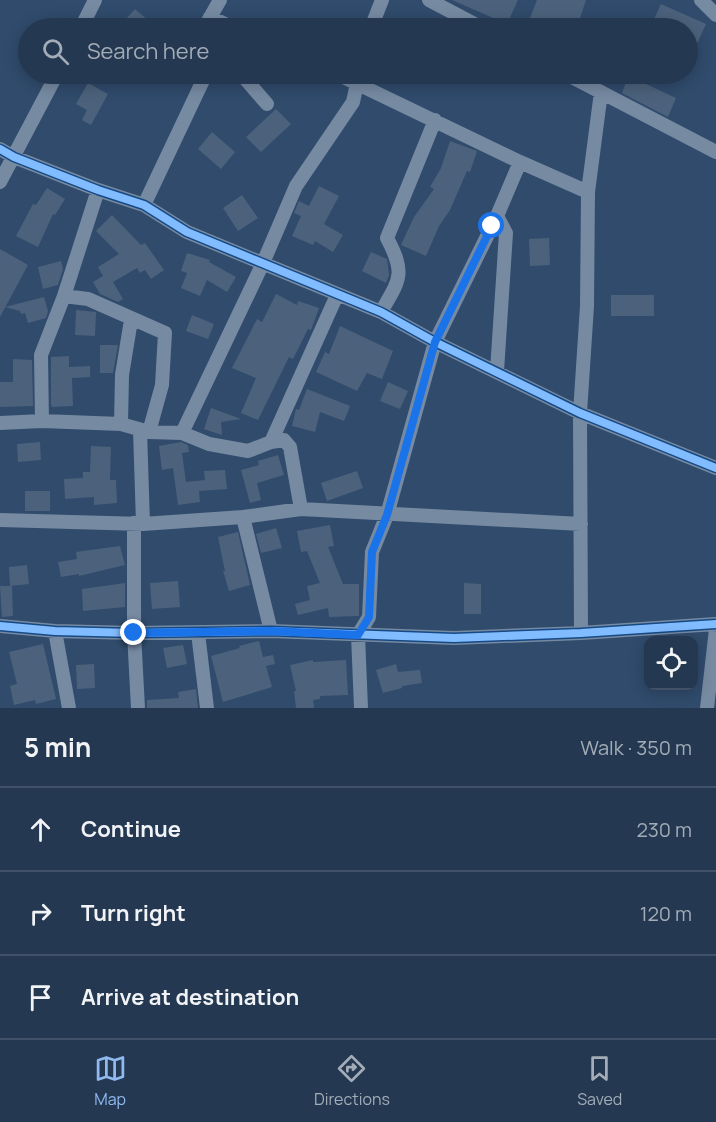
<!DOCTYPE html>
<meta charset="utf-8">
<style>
body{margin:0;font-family:Manrope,sans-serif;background:#2c3f58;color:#f1f3f6}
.controls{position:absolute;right:18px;bottom:18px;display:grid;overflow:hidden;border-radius:12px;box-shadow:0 3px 15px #0003}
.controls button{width:54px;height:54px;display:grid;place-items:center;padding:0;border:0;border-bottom:2px solid #415268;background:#243851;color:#f1f3f6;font:30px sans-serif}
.stop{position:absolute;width:18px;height:18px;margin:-14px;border:4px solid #1a73e8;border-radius:50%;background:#fff}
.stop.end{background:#1a73e8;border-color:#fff;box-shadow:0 2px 6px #0008}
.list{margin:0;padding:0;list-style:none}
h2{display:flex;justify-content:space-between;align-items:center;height:78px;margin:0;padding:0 24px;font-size:26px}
h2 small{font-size:20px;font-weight:400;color:#a3acb7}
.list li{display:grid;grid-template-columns:39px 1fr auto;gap:18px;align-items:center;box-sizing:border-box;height:84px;padding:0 24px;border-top:2px solid #415268}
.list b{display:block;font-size:22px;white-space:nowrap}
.list em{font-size:20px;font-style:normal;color:#a3acb7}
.icon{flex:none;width:33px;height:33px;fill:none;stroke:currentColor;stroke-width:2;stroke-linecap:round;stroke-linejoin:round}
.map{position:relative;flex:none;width:716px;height:708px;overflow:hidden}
.search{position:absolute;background:#243851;box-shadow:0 3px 15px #0003;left:18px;right:18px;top:18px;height:66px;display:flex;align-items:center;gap:15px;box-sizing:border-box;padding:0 21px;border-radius:33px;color:#a3acb7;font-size:22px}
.sheet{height:330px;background:#243851}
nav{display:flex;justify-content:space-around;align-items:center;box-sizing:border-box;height:84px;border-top:2px solid #415268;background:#243851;font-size:16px;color:#a3acb7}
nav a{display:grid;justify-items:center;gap:3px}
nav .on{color:#90b9f0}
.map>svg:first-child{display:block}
.building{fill:#4c627c}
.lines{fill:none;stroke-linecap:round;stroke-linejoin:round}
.minor{stroke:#768aa2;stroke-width:14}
.cycleway-casing{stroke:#174984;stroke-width:11}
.cycleway{stroke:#80bcff;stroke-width:8}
.route{stroke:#1a73e8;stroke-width:8}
</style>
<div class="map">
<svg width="716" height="708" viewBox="0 0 716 708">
<rect width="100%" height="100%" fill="#304b6c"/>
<path class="building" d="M452,0h66l-11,24z
M537,0h49l-6,18 25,10h-79z
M661,4l45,20 -19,41v-37h-37z
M135,9l22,19h-39z
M629,74h21l-4,10 30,14 -8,19 -46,-24z
M88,83l20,11 -17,31 -9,-5 5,-10 -11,-6z
M276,109l15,15 -30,28 -15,-15z
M212,132l23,20 -14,17 -23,-20z
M450,141l27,10 -7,21 -3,-1 -17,39 -11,16 -13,30 -25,-11 13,-28 20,-28 -4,-2 11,-19z
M319,186l20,10 -15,28 19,11 -10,17 -18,-11 -2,4 -21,-9 9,-20 -7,-3 5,-12 10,5z
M47,188l18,11 -10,16 -2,-1 -15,33 -22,-11 17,-32 3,1z
M242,195l16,23 -20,13 -15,-23z
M112,215l29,30 4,-2 19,27 -13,9 -6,-9 -5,3 -3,-5 -24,14 10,17 -5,3 -18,-8 -7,-12 10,-6 -5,-9 21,-13 -23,-23z
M549,238l1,27 -20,1 -1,-27z
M0,249l28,16 -28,52z
M371,252l16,7 2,16 -3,8 -24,-12z
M187,253l23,7 -1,2 27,15 -9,15 -20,-12 -7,16 -19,-8 6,-15 -6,-2z
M61,261l2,8 -5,16 -15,4 -5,-22z
M276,294l21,11 1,-4 21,7 -8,22 -3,-1 -15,30 -4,-2 -31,63 -17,-7 15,-35 -24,-10 25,-49 5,3z
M611,295h43v21h-43z
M44,297l4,14 -2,7 -18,5 -3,-10 -4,1 -1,-3 -15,-4z
M76,310l20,2 -1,24 -20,-1z
M192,315l22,9 -6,15 -22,-8z
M340,326l53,25 -11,28 -15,-6 -10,18 -41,-19 9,-20 4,2z
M100,345h18l-5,28h-13z
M69,356v11l21,-1v11l-18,1 1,28 -21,1 -1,-2v-48z
M13,359l19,1 1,46 -33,1v-25h13z
M388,382l20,9 -8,18 -20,-8z
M307,389l43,17 -6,15 -24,-9 -5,20 -23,-6 4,-17 3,1z
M211,408l30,11 -20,3 1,13 -18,-6z
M40,442l1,18 -23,2 -1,-18z
M181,442l7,3 1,7 -7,1 4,29 19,-2 -1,-9 21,-1 2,19 -28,2 1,11 -22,3 -5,-37 -11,2 -3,-24z
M91,446l20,1 -1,33h6l1,23 -23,2v-8l-29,2 -1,-20 19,-1v-6h7z
M278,455l6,20 -27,8 4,17 -11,3 -9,-33 18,-5 -1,-4z
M357,471l6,17 -36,13 -6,-18z
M25,491h25v20h-25z
M330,525l4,21 -6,1 15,37h16v32l-30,1 -1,-9 -30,7 -3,-11 15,-4 -3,-14 13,-3 -13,-32 -6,1 -4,-21z
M276,528l6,20 -21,5 -5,-19z
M238,532l12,53 -21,6 -6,-20h2l-7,-34z
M120,546l5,19 -46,11v-2l-18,3 -3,-15 19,-3 -1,-7z
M27,565l2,19 -19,2 -1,-19z
M178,581l2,26 -28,2 -2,-26z
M125,583v24l-42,4 -1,-22z
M464,583l17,1v30h-17z
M0,586h12l1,30 -11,1z
M259,641l4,16 10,-2 2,9 -9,2 6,21 -49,15 -12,-46 29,-8 -1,-2z
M43,644l13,55 -20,5 -1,-4 -21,5 -4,-19 7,-2 -8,-32z
M183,645l4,19 -20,4 -4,-20z
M313,660v2l33,-2 2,35 -28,1v3l-7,1 1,8h-18l-2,-17h2l-6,-26z
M94,664l1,24 -18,1 -1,-24z
M396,664l2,8 22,-2 2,13 -20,3v2l-19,5 -7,-23z
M196,689l2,19h-51v-8l32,-2 -1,-6z"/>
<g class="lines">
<path class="minor" d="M429,0l53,28
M701,0l15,15
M210,17l24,11
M81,28l14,-28
M204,28l16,-28
M371,28l11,-28
M241,74l26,30
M337,74l183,88 68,30
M566,74l150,78
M0,149l14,8 84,33 46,15 43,27 194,80 54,30 145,71 136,55
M0,182l57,-108
M144,205l62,-131
M64,296l24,3 77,34 -3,52 -13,47
M381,312c19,-33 25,-38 6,-74l48,-118
M497,371l9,-138 -9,-17
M42,421l-1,-66 23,-59 34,-106
M0,423l42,-2 79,3 28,8 33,1 27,11 39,7 23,-9 13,-2 6,7 11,62
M121,424l1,-49 9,-55
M140,430l3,94
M182,433l81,-170 33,-77 57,-84 6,-28
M271,442l66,-147
M243,517l28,114
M0,520l143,4 100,-7 58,-8 280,15
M134,523v110l4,75
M0,626l55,5 79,2 137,-2 183,7 127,-5 135,-9
M55,631l14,77
M198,633l9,75
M581,633l-1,-220 7,-107 1,-114 13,-100
M361,708l-3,-73 11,-18 3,-65 15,-37 48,-173 62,-126 23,-54
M707,708l9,-79"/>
<g class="cycleway-casing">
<path id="cycleway" d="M0,149l14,8 84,33 46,15 43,27 194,80 54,30 145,71 136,55
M0,626l55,5 79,2 137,-2 183,7 127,-5 135,-9"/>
</g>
<use href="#cycleway" class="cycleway"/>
</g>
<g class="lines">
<path class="route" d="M134,633l137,-2 87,4 11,-18 3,-65 15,-37 48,-173 57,-116"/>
</g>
</svg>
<div class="controls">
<button><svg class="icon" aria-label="locate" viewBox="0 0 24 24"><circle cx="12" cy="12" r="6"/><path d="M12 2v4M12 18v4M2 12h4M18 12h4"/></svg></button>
</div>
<div class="stop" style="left:492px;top:226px"></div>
<div class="stop end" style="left:134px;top:633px"></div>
<div class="search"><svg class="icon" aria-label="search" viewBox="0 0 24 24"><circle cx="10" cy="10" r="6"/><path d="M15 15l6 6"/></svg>Search here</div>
</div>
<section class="sheet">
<h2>5 min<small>Walk · 350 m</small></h2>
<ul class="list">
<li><svg class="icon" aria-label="ahead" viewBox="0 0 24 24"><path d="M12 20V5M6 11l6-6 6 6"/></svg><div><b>Continue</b></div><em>230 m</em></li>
<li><svg class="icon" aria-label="right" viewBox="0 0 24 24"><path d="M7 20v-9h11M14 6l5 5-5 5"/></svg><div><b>Turn right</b></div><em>120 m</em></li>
<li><svg class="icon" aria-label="arrive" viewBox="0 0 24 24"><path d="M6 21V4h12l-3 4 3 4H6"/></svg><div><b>Arrive at destination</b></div></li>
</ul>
</section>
<nav>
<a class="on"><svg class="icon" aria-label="map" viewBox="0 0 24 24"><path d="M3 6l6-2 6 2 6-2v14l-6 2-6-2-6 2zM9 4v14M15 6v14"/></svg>Map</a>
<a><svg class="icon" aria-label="directions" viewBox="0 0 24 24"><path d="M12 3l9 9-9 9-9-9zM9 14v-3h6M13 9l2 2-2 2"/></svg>Directions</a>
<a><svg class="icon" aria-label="saved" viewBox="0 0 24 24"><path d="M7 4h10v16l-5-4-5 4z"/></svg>Saved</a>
</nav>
